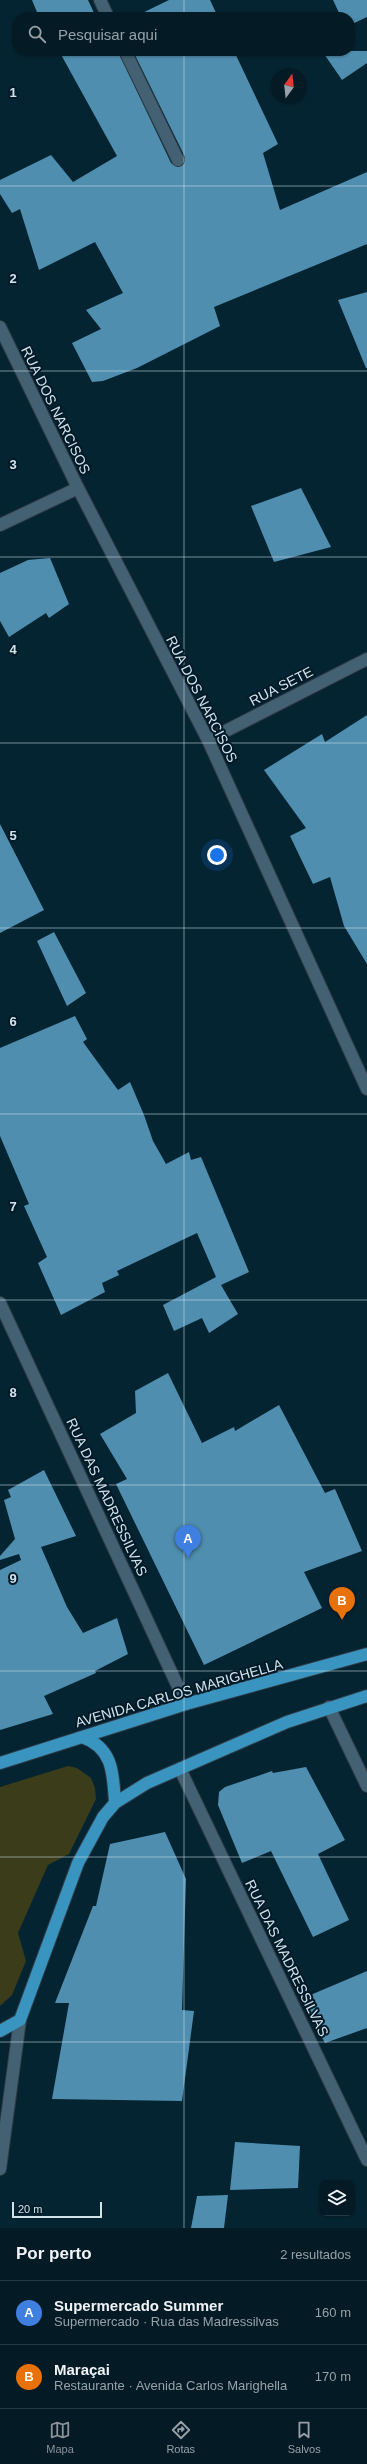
<!DOCTYPE html>
<html lang="pt">
<meta charset="utf-8">
<style>
body{margin:0;font-family:Arial,sans-serif;background:#0d242e;color:#f1f3f6}
.controls{position:absolute;right:12px;bottom:12px;display:grid;overflow:hidden;border-radius:8px;box-shadow:0 1px 3px #0004}
.controls button{width:36px;height:36px;display:grid;place-items:center;padding:0;border:0;border-bottom:1px solid #253943;background:#041b26;color:#f1f3f6;font:20px sans-serif}
.compass{position:absolute;left:271px;top:68px;width:36px;height:36px;border-radius:50%;background:#041b26;box-shadow:0 1px 3px #0004;rotate:15deg}
.scale{position:absolute;left:12px;bottom:10px;width:90px;box-sizing:border-box;padding-left:4px;border:2px solid #d2e3ec;border-top:0;font-size:11px;line-height:14px;white-space:nowrap;color:#d2e3ec;-webkit-text-stroke:3px #001a28;paint-order:stroke}
.you{position:absolute;left:217px;top:855px;width:14px;height:14px;margin:-10px;border:3px solid #fff;border-radius:50%;background:#1a73e8;box-shadow:0 0 0 6px #1a73e833}
.badge{display:grid;place-items:center;width:26px;height:26px;border-radius:50%;background:#8c9099;color:#fff;font-size:13px;font-weight:700}
.pin{position:absolute;translate:-50% -33px;filter:drop-shadow(0 1px 2px #0008)}
.pin::after{content:'';position:absolute;top:21px;width:14px;height:12px;background:inherit;clip-path:polygon(0 0,100% 0,50% 100%)}
.list{margin:0;padding:0;list-style:none}
h2{display:flex;justify-content:space-between;align-items:center;height:52px;margin:0;padding:0 16px;font-size:17px}
h2 small{font-size:13px;font-weight:400;color:#97a1a7}
.list li{display:grid;grid-template-columns:26px 1fr auto;gap:12px;align-items:center;box-sizing:border-box;height:64px;padding:0 16px;border-top:1px solid #253943}
.list b{display:block;font-size:15px;white-space:nowrap}
.list p{margin:0;font-size:13px;white-space:nowrap;color:#97a1a7}
.list em{font-size:13px;font-style:normal;color:#97a1a7}
.icon{flex:none;width:22px;height:22px;fill:none;stroke:currentColor;stroke-width:2;stroke-linecap:round;stroke-linejoin:round}
.map{position:relative;flex:none;width:367px;height:2228px;overflow:hidden}
.search{position:absolute;background:#041b26;box-shadow:0 1px 3px #0004;left:12px;right:12px;top:12px;height:44px;display:flex;align-items:center;gap:10px;box-sizing:border-box;padding:0 14px;border-radius:16px;color:#97a1a7;font-size:15px}
.sheet{height:180px;background:#041b26}
nav{display:flex;justify-content:space-around;align-items:center;box-sizing:border-box;height:56px;border-top:1px solid #253943;background:#041b26;font-size:11px;color:#97a1a7}
nav a{display:grid;justify-items:center;gap:2px}
nav .on{color:#8c9099}
.map>svg:first-child{display:block}
.green{fill:#3a3c1a}
.building{fill:#508eaf}
.lines{fill:none;stroke-linecap:round;stroke-linejoin:round}
.minor-casing{stroke:#2e3b46;stroke-width:14}
.major-casing{stroke:#2e3b46;stroke-width:14}
.minor{stroke:#436172;stroke-width:12}
.major{stroke:#3995bf;stroke-width:12}
.grid{fill:none;stroke:#d2e3ec;stroke-width:1;stroke-opacity:0.55}
.labels{text-anchor:middle;stroke-width:4;stroke-linejoin:round;paint-order:stroke}
.street-label{font-size:14px;fill:#d2e3ec;stroke:#001a28}
.grid-label{font-size:13px;text-anchor:middle;font-weight:bold;fill:#d2e3ec;stroke:#001a28;stroke-width:4;stroke-linejoin:round;paint-order:stroke}
</style>
<div class="map">
<svg width="367" height="2228" viewBox="0 0 367 2228">
<rect width="100%" height="100%" fill="#052432"/>
<path class="green" d="M68,1766l9,2 14,10 4,10 1,11 -27,55 -21,11 -30,68 8,28 -14,34 -12,11v-219z"/>
<path class="building" d="M32,0h56l8,17h-57z
M169,0h41l8,17h-84z
M333,0h34v17l-17,8v-8h-9z
M59,51h59l53,112 7,4 6,-3 1,-7 -52,-106h101l44,93 -15,9 17,57 87,-38v72l-153,63 6,19 -83,42 -34,13 -11,1 -20,-39 29,-14 -15,-19 37,-17 -28,-51 -56,28 -19,-61 -8,4 -12,-19v-14l51,-25 22,27 44,-26z
M322,51h45v12l-25,17z
M367,292v76h-1l-28,-68z
M301,488l30,59 -57,15 -23,-56z
M50,558l19,46 -20,14 -3,-5 -37,24 -9,-16v-48l28,-13z
M367,715v249l-23,-38 -14,-49 -17,7 -23,-48 16,-8 -42,-58 58,-36 3,8z
M0,824l44,86 -44,23z
M54,932l32,61 -19,13 -30,-65z
M75,1016l12,23 -4,3 35,48 12,-8 14,33 9,26 13,23 23,-12 2,8 10,-3 48,115 -28,13 17,29 -29,19 -7,-15 -28,13 -11,-26 53,-28 -19,-44 -80,38 2,4 -17,8 3,9 -44,23 -23,-52 9,-6 -23,-51 5,-2 -29,-68v-88z
M168,1373l34,70 32,-16 1,4 44,-26 46,88 10,-4 27,62 -58,21 18,36 -118,57 -88,-181 11,-5 -27,-45 36,-21 -1,-22z
M44,1470l32,66 -35,11 26,60 16,26 34,-15 11,36 -33,17 1,2 -52,23 9,18 -53,16v-160l21,-10 -2,-6 -19,6v-4l15,-17 -11,-39 7,-3 -3,-7z
M306,1767l39,73 -27,14 31,66 -36,17 -42,-86 -29,12 -24,-58 1,-13 6,-5 47,-16 1,2z
M165,1832l21,47 -4,131 12,1 -12,90 -130,-2 17,-96h-14l38,-97h3l14,-62z
M367,1971v57l-42,15 -24,-44z
M235,2142l65,4 -2,42 -68,2z
M228,2195l-4,33h-33l6,-32z"/>
<g class="lines">
<g class="minor-casing">
<path id="minor" d="M100,0l8,17
M125,51l53,109
M0,327l78,161 130,252 159,349
M0,525l78,-37
M208,740l159,-81
M0,1303l186,401
M329,1707l38,79
M180,1769l187,391
M0,2169l20,-149"/>
</g>
<g class="major-casing">
<path id="major" d="M82,1737c32,11 31,38 33,66
M0,1763l186,-59 181,-50
M0,2031l20,-11 58,-157 25,-46 12,-14 32,-20 140,-61 80,-26"/>
</g>
<use href="#minor" class="minor"/>
<use href="#major" class="major"/>
</g>
<path class="grid" d="M184,0v17M184,51v2177M0,186h367M0,371h367M0,557h367M0,743h367M0,928h367M0,1114h367M0,1300h367M0,1485h367M0,1671h367M0,1857h367M0,2042h367"/>
<g class="labels">
<g class="street-label">
<text transform="translate(56 410) rotate(64)" y="5">RUA DOS NARCISOS</text>
<text transform="translate(281 686) rotate(-27)" y="5">RUA SETE</text>
<text transform="translate(202 699) rotate(63)" y="5">RUA DOS NARCISOS</text>
<text transform="translate(107 1497) rotate(65)" y="5">RUA DAS MADRESSILVAS</text>
<text transform="translate(179 1693) rotate(-16)" y="5">AVENIDA CARLOS MARIGHELLA</text>
<text transform="translate(287 1958) rotate(64)" y="5">RUA DAS MADRESSILVAS</text>
</g>
</g>
<g class="grid-label">
<text x="13" y="97">1</text>
<text x="13" y="283">2</text>
<text x="13" y="469">3</text>
<text x="13" y="654">4</text>
<text x="13" y="840">5</text>
<text x="13" y="1026">6</text>
<text x="13" y="1211">7</text>
<text x="13" y="1397">8</text>
<text x="13" y="1583">9</text>
</g>
</svg>
<div class="controls">
<button><svg class="icon" aria-label="layers" viewBox="0 0 24 24"><path d="M12 4l9 5-9 5-9-5zM3 14l9 5 9-5"/></svg></button>
</div>
<svg class="compass" viewBox="-18 -18 36 36"><path d="M0-13l5 13h-10z" fill="#e53935"/><path d="M0 13l5-13h-10z" fill="#97a1a7"/></svg>
<div class="scale">20 m</div>
<div class="you"></div>
<div class="pin badge" style="left:188px;top:1558px;background:#3f7fe0">A</div>
<div class="pin badge" style="left:342px;top:1620px;background:#e8710a">B</div>
<div class="search"><svg class="icon" aria-label="search" viewBox="0 0 24 24"><circle cx="10" cy="10" r="6"/><path d="M15 15l6 6"/></svg>Pesquisar aqui</div>
</div>
<section class="sheet">
<h2>Por perto<small>2 resultados</small></h2>
<ul class="list">
<li><span class="badge" style="background:#3f7fe0">A</span><div><b>Supermercado Summer</b><p>Supermercado · Rua das Madressilvas</p></div><em>160 m</em></li>
<li><span class="badge" style="background:#e8710a">B</span><div><b>Maraçai</b><p>Restaurante · Avenida Carlos Marighella</p></div><em>170 m</em></li>
</ul>
</section>
<nav>
<a class="on"><svg class="icon" aria-label="map" viewBox="0 0 24 24"><path d="M3 6l6-2 6 2 6-2v14l-6 2-6-2-6 2zM9 4v14M15 6v14"/></svg>Mapa</a>
<a><svg class="icon" aria-label="directions" viewBox="0 0 24 24"><path d="M12 3l9 9-9 9-9-9zM9 14v-3h6M13 9l2 2-2 2"/></svg>Rotas</a>
<a><svg class="icon" aria-label="saved" viewBox="0 0 24 24"><path d="M7 4h10v16l-5-4-5 4z"/></svg>Salvos</a>
</nav>
